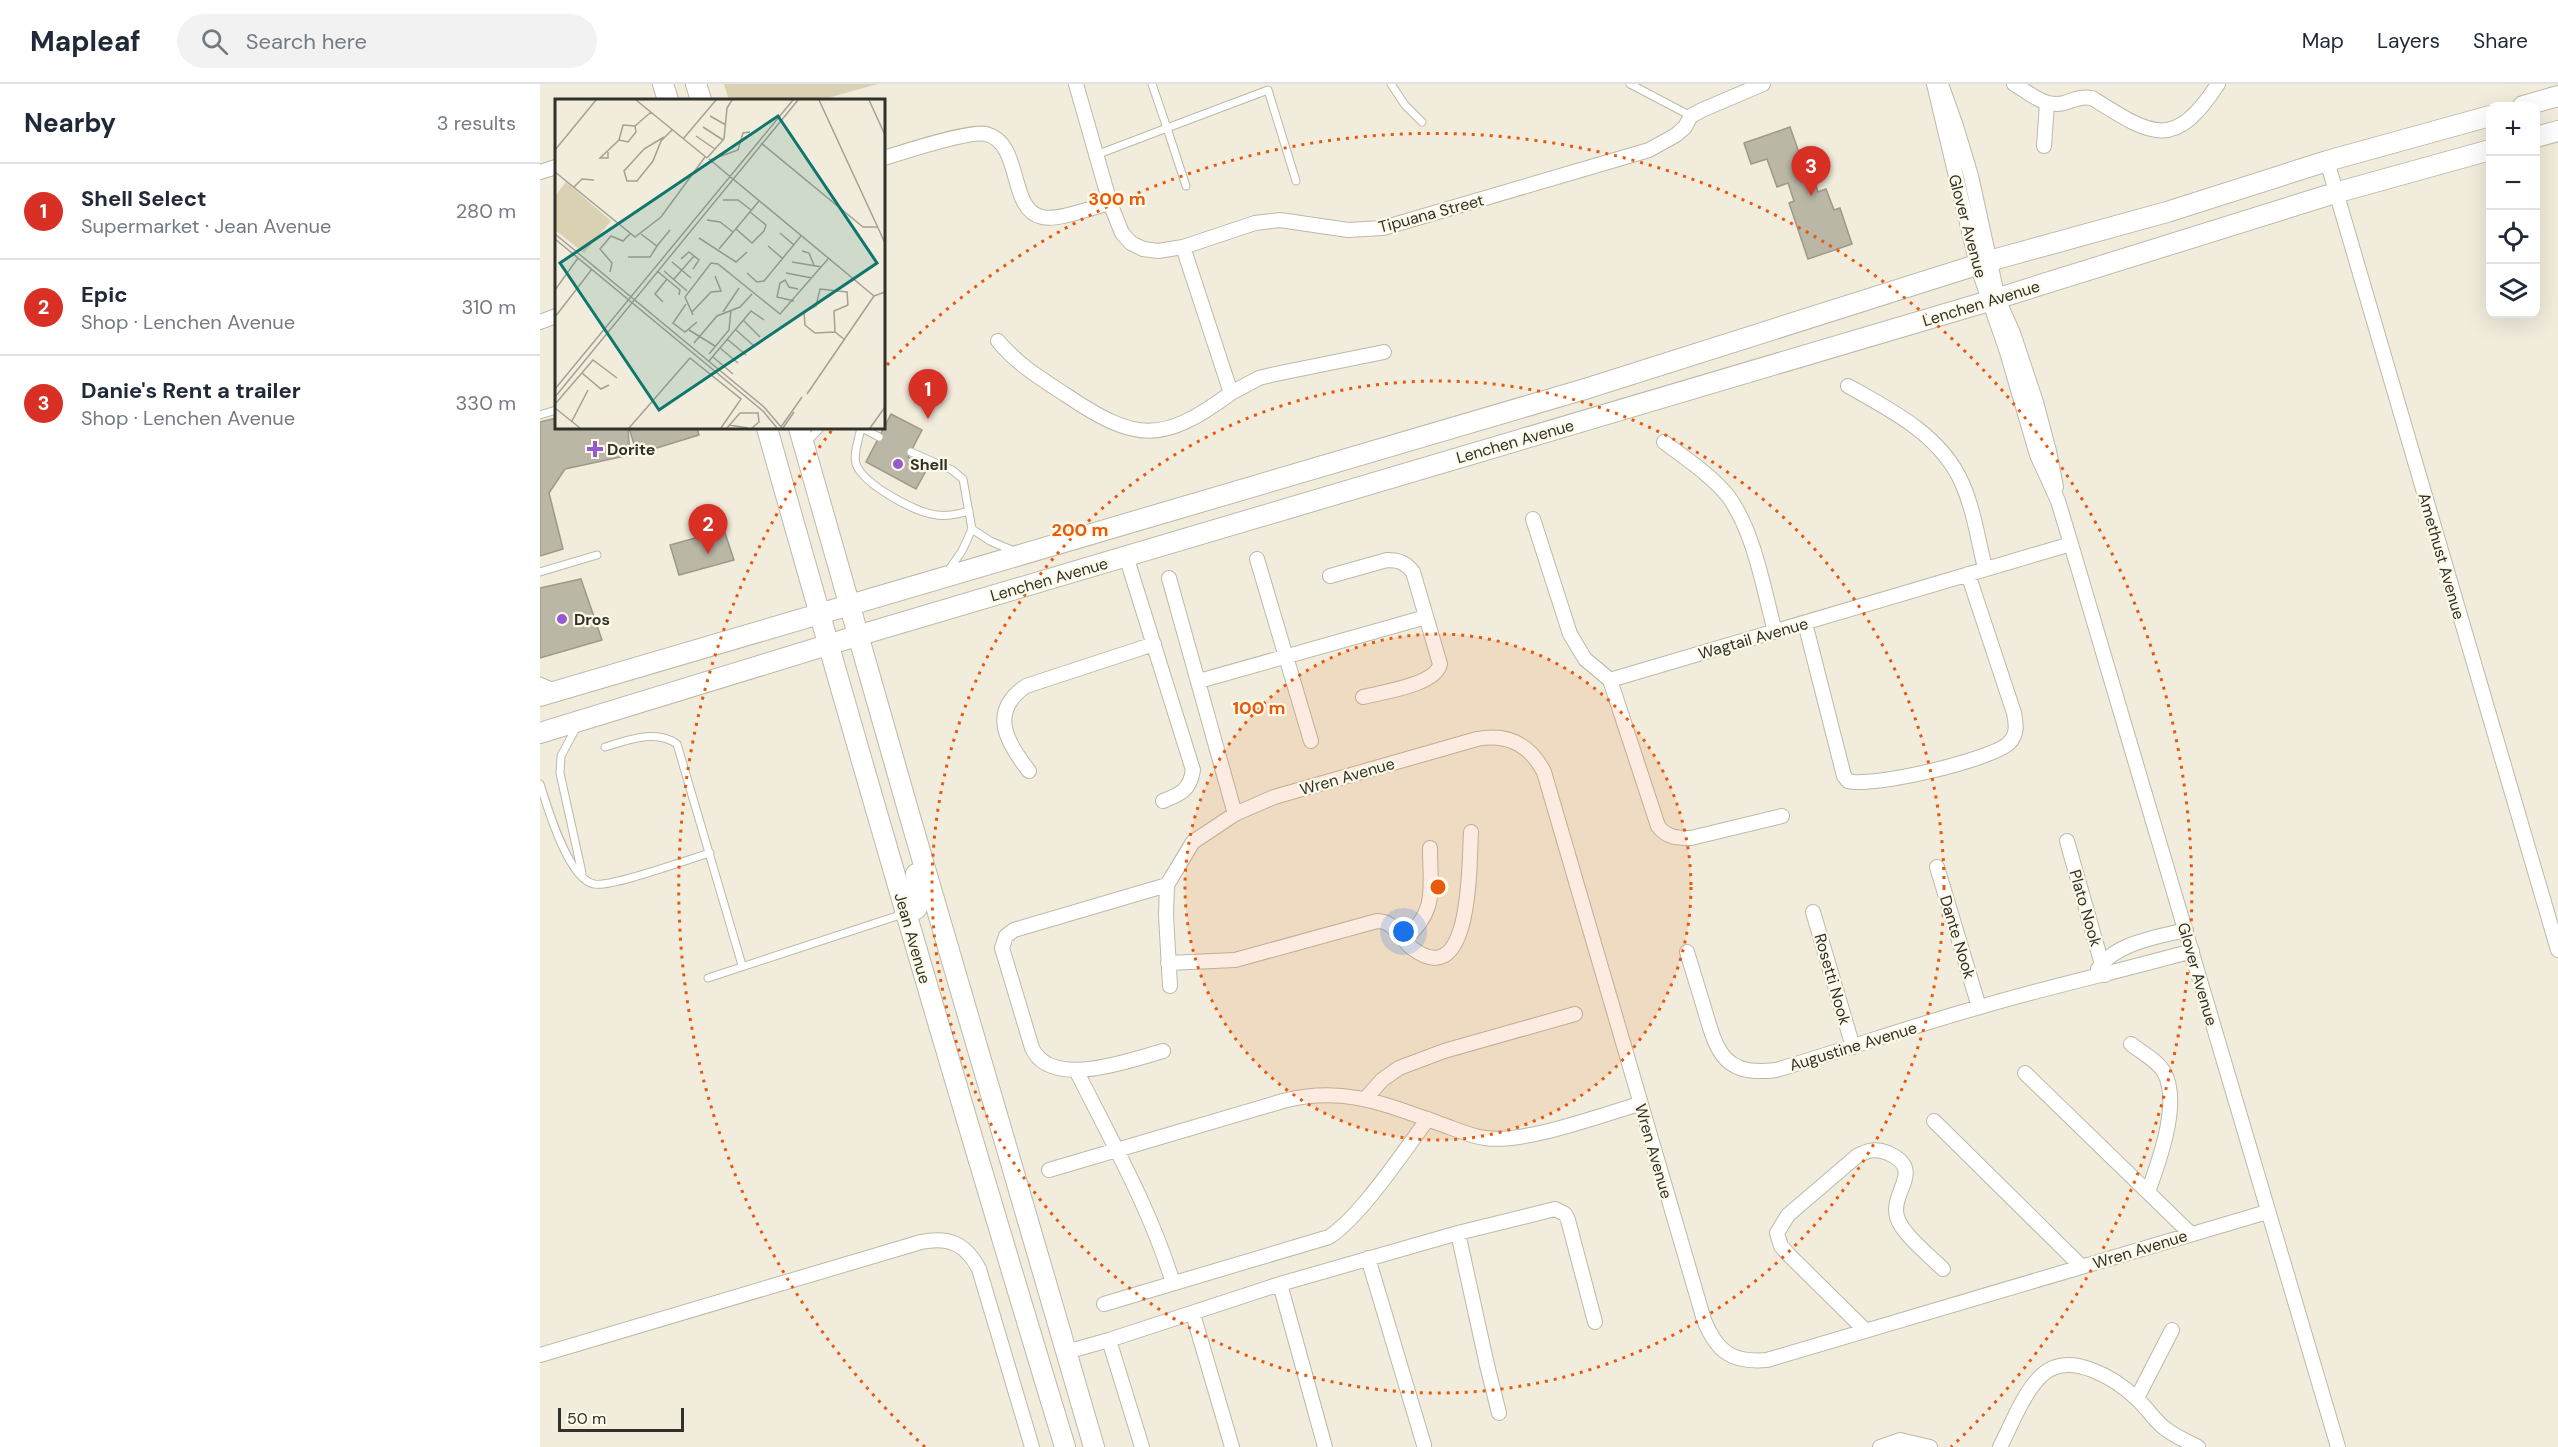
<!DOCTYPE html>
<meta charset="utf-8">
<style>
body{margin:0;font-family:"DM Sans",sans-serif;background:#f2f2f3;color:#1f2937}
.controls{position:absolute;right:18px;top:18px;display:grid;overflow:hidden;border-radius:12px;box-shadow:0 6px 24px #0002}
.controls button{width:54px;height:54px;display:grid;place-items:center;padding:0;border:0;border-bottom:2px solid #e0e1e3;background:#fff;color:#1f2937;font:30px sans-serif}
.scale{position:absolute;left:18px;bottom:15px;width:126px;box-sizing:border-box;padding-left:6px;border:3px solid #313029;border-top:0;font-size:16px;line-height:21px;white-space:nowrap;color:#313029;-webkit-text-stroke:4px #fefae9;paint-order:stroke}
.you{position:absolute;left:864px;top:848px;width:21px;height:21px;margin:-15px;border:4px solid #fff;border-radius:50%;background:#1a73e8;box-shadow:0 0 0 9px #1a73e833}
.badge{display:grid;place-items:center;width:39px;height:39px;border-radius:50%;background:#d93025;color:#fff;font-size:20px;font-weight:700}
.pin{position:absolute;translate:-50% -50px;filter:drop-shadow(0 2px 3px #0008)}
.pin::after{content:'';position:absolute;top:32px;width:21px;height:18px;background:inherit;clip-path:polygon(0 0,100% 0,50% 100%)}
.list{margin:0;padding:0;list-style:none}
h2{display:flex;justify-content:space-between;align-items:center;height:78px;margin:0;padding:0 24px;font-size:26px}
h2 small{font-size:20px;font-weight:400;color:#747a83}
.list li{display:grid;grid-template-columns:39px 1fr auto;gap:18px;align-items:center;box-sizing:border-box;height:96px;padding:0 24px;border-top:2px solid #e0e1e3}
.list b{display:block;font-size:22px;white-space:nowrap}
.list p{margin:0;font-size:20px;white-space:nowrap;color:#747a83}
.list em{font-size:20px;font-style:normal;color:#747a83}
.icon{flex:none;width:33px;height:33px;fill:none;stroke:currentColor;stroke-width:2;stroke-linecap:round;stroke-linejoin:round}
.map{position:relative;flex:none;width:2018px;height:1363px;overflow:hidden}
header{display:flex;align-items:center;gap:36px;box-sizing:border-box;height:84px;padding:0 30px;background:#fff;border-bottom:2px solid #e0e1e3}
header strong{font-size:28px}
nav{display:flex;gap:33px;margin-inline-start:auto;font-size:21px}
.search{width:420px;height:54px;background:#f2f2f3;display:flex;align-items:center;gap:15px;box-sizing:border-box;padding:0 21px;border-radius:33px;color:#747a83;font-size:22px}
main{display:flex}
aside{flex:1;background:#fff}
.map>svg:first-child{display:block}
.green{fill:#dad1b2}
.building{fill:#bbb7a7;stroke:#9d998a;stroke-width:1.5}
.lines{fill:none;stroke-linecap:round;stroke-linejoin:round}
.service-casing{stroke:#bdb9a9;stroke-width:9}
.minor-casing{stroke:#bdb9a9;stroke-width:16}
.secondary-casing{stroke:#bdb9a9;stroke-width:22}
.service{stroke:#fff;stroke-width:7}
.minor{stroke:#fff;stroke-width:14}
.secondary{stroke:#fff;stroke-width:20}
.ring{fill:none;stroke:#e8590c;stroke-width:3;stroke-dasharray:3 6}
.poi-dot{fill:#9559d0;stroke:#fefae9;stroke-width:2}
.labels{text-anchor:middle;stroke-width:4.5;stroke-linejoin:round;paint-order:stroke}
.street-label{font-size:16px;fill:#313029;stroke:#fefae9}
.poi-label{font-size:16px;font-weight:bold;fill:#313029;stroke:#fefae9;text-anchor:start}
.inset-road{fill:none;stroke:#a4a194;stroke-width:1.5}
.view{fill:#0f766e;fill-opacity:0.15;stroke:#0f766e;stroke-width:3}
.inset-edge{fill:none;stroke:#313029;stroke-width:3}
.centre{fill:#e8590c;stroke:#fefae9;stroke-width:3}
.ring-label{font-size:18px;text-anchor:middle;font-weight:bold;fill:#e8590c;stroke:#fefae9;stroke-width:4.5;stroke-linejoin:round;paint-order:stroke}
</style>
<header>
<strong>Mapleaf</strong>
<div class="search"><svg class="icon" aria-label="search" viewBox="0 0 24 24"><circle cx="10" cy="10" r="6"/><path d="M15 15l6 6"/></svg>Search here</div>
<nav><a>Map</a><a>Layers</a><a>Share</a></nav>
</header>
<main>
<aside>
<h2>Nearby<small>3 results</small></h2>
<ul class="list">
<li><span class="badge">1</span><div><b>Shell Select</b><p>Supermarket · Jean Avenue</p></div><em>280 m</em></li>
<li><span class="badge">2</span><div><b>Epic</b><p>Shop · Lenchen Avenue</p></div><em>310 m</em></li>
<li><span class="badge">3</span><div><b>Danie's Rent a trailer</b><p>Shop · Lenchen Avenue</p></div><em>330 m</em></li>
</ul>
</aside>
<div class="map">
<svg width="2018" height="1363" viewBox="0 0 2018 1363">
<rect width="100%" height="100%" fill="#f1ecdc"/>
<path class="green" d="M184,0h154l-58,16h-91z"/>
<path class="building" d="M1250,43l21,60 5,-1 2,6 8,-3 8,21 6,-2 12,36 -44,15 -19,-56 5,-2 -6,-18 -11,4 -10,-28 -16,5 -7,-21z
M351,330l31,16 -14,27 20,10 -12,22 -50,-27z
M16,334v10h72l2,27 -65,14 -16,24 14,56 -23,7v-134z
M89,344h68l2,7 -62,19z
M184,446l10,30 -55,15 -9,-30z
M41,495l21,61 -62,18v-70z"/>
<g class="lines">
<g class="service-casing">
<path id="service" d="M851,0l14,21 17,17
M1090,0l61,32
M556,71l71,-27 -15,-44
M646,102l-19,-58 101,-38 28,91
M0,331l16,-5
M321,344c-2,10 -8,26 -5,36 8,21 60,49 81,51 11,2 22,-1 32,-4
M322,344l17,9
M266,359l14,-15
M371,368l41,18 11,9 9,50 -10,22 -14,20
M432,445l18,12 24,10
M0,488l57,-17
M0,597l14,6
M37,642l-16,30 -1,17 22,100
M65,663c23,-7 51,-18 72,-3l65,221
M0,700c7,22 28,95 54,100 16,4 95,-25 116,-31
M168,894l195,-64"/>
</g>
<g class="minor-casing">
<path id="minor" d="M536,0l34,119 12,30 9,10 12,6 15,2 25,-4 72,-24 25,-3 68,10 35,-2 266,-78 27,-15 9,-8 6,-11 11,-6 61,-26
M1394,0l43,181 30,87 30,103 21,46 13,43 267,903
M1401,0l15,42 15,50 27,123 15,34 23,69 13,49 7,36
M1474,0c16,9 30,24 50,19 10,-3 17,-7 28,-5 59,37 82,54 126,-14
M1504,62l3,-43
M344,74c19,-6 86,-28 102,-24 37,9 22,76 56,83 17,4 51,-10 68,-14
M1787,77l231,789
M0,88l16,-5
M643,163l48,146 28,-15 12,-3 113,-23
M0,238l16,-6
M458,257c20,24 42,37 68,54 70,47 96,49 165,-2
M1308,302c43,24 93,49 114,97 12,27 16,57 23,85
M1124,358c22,17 46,32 64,54 26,35 36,94 47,136
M993,435l37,115 15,25 25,21
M586,472l67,214c-3,20 -12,24 -30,31
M717,475l54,182
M790,492l57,-16c12,0 19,3 26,12l27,92c-4,21 -58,28 -77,33
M629,494l66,236
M1265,539l39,153 4,5c24,7 143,-21 161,-38 9,-9 7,-19 5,-30l-46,-139
M1070,596l461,-136
M1070,596l48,146c9,12 19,12 33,12l91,-22
M659,597l227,-64
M489,687c-22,-28 -41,-59 -3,-85l128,-42
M1527,757l38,134
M1397,783l42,140
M1273,828l40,135
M864,856c34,-30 26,-50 26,-92
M1147,868c6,20 12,39 18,59 12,42 20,66 71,59 68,-20 136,-44 204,-63 71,-21 141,-36 212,-56
M628,879l67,-3 142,-39c18,0 22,17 35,27 61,47 57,-88 59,-116
M1558,885c17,-26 59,-32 88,-39
M630,902l-4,-71 1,-30 26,-43 42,-28 39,-17 203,-58c31,-6 53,6 67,33l160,548c13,32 28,43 63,40l500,-148
M1591,960c11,9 26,16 33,28 17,31 -5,89 -16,120
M623,967c-32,9 -112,39 -131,-3l-30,-100 4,-12 8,-6 153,-45
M536,986c35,70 74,138 97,213
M1485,989l166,161
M826,1014l16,-18 17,-12 45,-17 131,-37
M1394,1037l148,146
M509,1086l234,-69c60,-15 99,2 155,22 15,5 31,13 47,15 40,6 115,-23 155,-34
M918,1149l29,132 12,48
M828,1174l56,187
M740,1200l45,163
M564,1220l225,-67c33,-22 74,-85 99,-118
M653,1230l39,133
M1325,1246l-76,-75 -8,-9 -4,-13 11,-18 69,-59c11,-6 19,-8 31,-3 38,17 2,38 9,64 5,17 33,39 46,52
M569,1256l33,107
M526,1268l43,-12 171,-56 178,-51 97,-24 10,5 3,6 27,102
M0,1271l381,-113c28,-6 45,2 58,27l53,178
M1597,1314l35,-68
M1340,1363l20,-7 30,7
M1460,1363c12,-23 23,-54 42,-72 27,-25 73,3 95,24 9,8 16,19 25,27 10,9 24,15 36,21"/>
</g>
<g class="secondary-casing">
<path id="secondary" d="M123,0l5,16
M156,0l5,16
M1983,22l35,-10
M1996,53l22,-6
M227,344c96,341 195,680 298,1019
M259,344l111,389 184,630
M0,612l1045,-307 404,-128 178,-49 160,-51 163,-45
M0,649l320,-98 1129,-334 346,-108 155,-43
M365,829l11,-4 4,-7 -4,-28"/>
</g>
<use href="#service" class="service"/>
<use href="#minor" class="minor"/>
<use href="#secondary" class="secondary"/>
</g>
<circle cx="898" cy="803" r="253" fill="#e8590c" fill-opacity=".12"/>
<g class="ring">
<circle cx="898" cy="803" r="253"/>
<circle cx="898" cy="803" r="506"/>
<path d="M385 1363A759 759 0 0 1 292 346M347 281A759 759 0 1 1 1411 1363"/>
</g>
<g class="poi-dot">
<path d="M52 356h6v6h6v6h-6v6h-6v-6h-6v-6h6z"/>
<circle cx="358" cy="380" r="6"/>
<circle cx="22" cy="535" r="6"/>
</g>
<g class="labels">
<g class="street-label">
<text transform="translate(891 129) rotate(-15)" y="6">Tipuana Street</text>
<text transform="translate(1428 142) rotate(75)" y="6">Glover Avenue</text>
<text transform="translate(1441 219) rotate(-17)" y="6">Lenchen Avenue</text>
<text transform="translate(975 357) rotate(-16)" y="6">Lenchen Avenue</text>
<text transform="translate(1902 472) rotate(74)" y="6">Amethust Avenue</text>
<text transform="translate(509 495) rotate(-16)" y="6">Lenchen Avenue</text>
<text transform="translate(1213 554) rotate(-16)" y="6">Wagtail Avenue</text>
<text transform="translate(807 692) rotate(-16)" y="6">Wren Avenue</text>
<text transform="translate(1546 824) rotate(74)" y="6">Plato Nook</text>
<text transform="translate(1418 853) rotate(73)" y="6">Dante Nook</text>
<text transform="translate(373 854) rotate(74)" y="6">Jean Avenue</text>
<text transform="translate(1658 890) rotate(74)" y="6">Glover Avenue</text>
<text transform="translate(1293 895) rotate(74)" y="6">Rosetti Nook</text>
<text transform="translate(1313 962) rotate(-17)" y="6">Augustine Avenue</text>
<text transform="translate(1114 1067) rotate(74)" y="6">Wren Avenue</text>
<text transform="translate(1600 1165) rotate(-17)" y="6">Wren Avenue</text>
</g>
<g class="poi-label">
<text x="67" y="371">Dorite</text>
<text x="370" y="386">Shell</text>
<text x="34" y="541">Dros</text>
</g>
</g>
<g transform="translate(15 15)">
<rect width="330" height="330" fill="#f1ecdc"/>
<path d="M11,83l45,39 -27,32 -29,-23v-34z" fill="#dad1b2"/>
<path class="inset-road" d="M81,1l71,58M264,1l66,143M314,1l16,35M155,17l16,9M80,27l16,-14M148,28l20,13M141,37l19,13M109,38l-20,12 -20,22 3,10h10l16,-20 8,-20 11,-11M128,40l33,-39M206,44l102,84h14M0,51l41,-50M53,53v6h-8l19,-18 4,-15 12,1 1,6 -8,10 -9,-2M152,59l17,-19 3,-31 5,-8M154,60l165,137 11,-4M155,61l28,-10 5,-17 7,-1M0,73l80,65 26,-20 44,-60M19,88l8,-8 12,1M168,101h15l13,10M152,121l13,2 13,10M181,130l16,14 12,-12 2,-6 -16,-13M225,134l14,12M0,135l209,173 18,21M86,135l16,12 13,-16M144,139l37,24 11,-10M0,140l208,172 14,17M213,147l14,12M164,150l40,-48M247,152l7,2 5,12M73,158h22l7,-11M126,160l8,-7 10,8 -6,9M117,163l19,16M237,163l30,5M102,172l23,19 -1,5M109,172l23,20M55,173l2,-9 -12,-14 11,-13 12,5 7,-7M192,174l10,9 7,-1 37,-45M231,174l26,5M119,180l20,-23M0,191l23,-32M239,202l-17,-4 3,-14 5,-3 4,7 9,2M108,203l-8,-8 12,-15M131,205l-13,19 12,9 12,-10M137,213l19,-20 10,-1 -6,-15M168,213l16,-24M138,216l-8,-18 26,-34 7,1 62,50 48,-55M0,218l37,-48M188,221l17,17M180,230l19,17M134,231l26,16M280,233l-1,-21 14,-6 -1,-13 -27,-3 -4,17 -12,6 1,13 10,8 20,-1 9,7M172,240l19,16M139,244l23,-27 23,-9 12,-13M165,249l18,15M154,255l20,-24 2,-20M158,258l20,17M154,262l42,-50 13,9M27,274l19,16 8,-4M0,290l238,-289M252,295l67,-98M0,298l243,-297M1,304l37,-43 24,18M0,309l25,20M17,322l16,-31M174,326l19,3M226,328l21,-30M74,329l61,-70 51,41 -20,29M172,329l13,-15h18l1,9 -7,6M228,329l11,-16M315,329l15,-21"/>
<path class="view" d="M223,17l99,147 -218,147 -99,-147z"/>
<rect width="330" height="330" class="inset-edge"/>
</g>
<circle cx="898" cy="803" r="9" class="centre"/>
<g class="ring-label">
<text x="577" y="121">300 m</text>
<text x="540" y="452">200 m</text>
<text x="719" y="630">100 m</text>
</g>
</svg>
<div class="controls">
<button>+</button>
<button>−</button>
<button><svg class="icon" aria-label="locate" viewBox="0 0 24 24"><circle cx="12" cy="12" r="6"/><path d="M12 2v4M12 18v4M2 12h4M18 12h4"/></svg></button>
<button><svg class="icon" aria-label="layers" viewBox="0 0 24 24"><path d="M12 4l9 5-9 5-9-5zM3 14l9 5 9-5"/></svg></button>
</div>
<div class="scale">50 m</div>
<div class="you"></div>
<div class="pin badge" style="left:388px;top:335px">1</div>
<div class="pin badge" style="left:168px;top:470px">2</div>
<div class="pin badge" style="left:1271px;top:112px">3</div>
</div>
</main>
